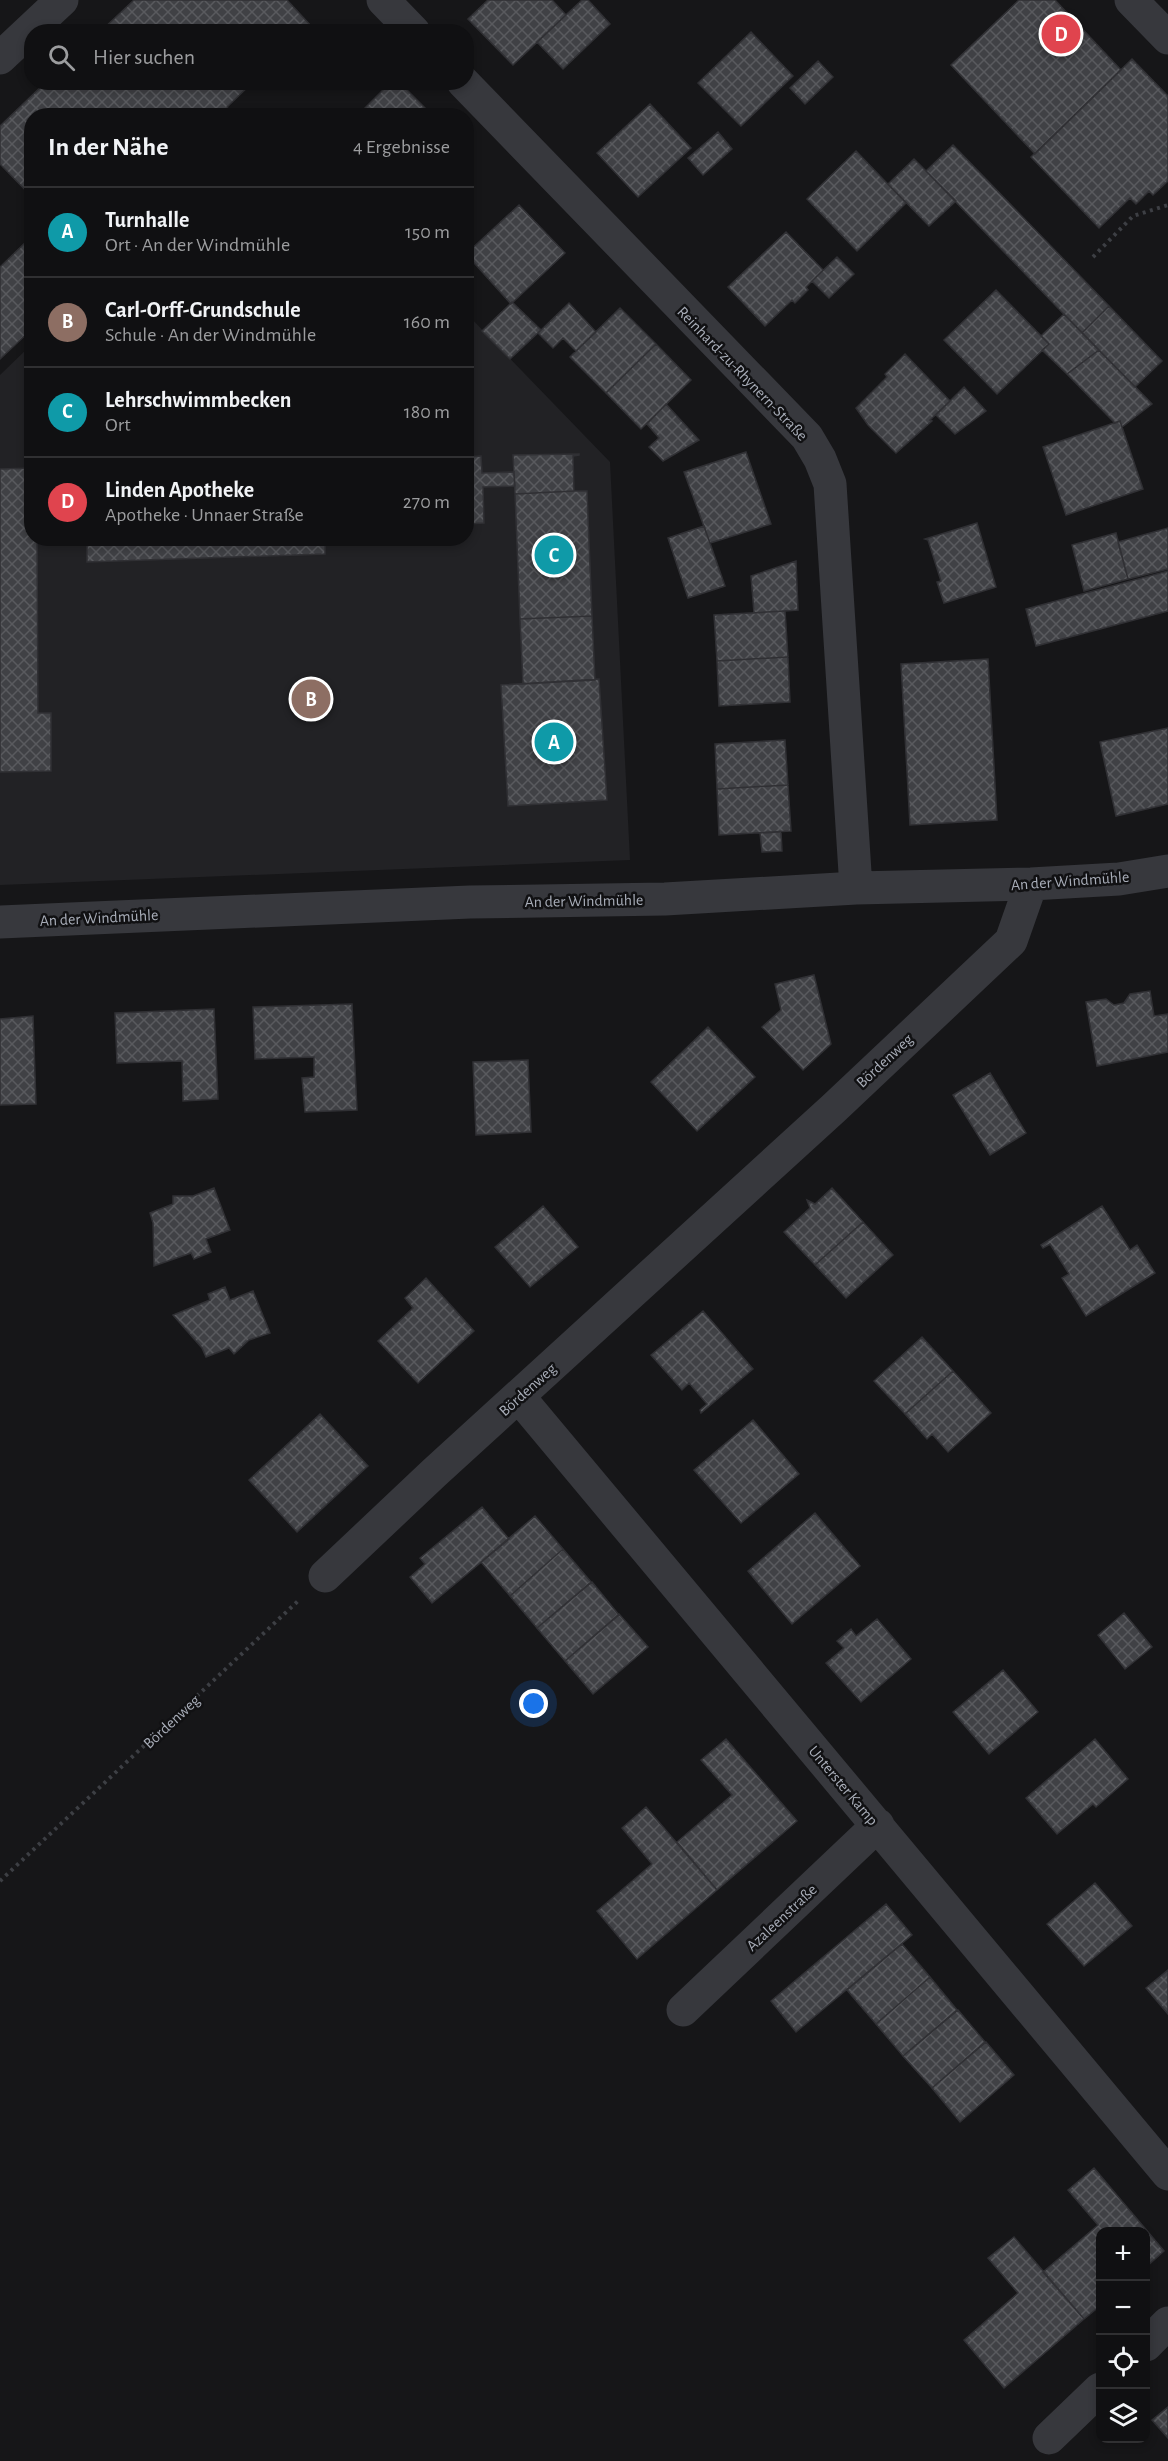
<!DOCTYPE html>
<html lang="de">
<meta charset="utf-8">
<style>
body{margin:0;font-family:"Alegreya Sans",sans-serif;background:#19191b;color:#f1f3f6}
.controls{position:absolute;right:18px;bottom:18px;display:grid;overflow:hidden;border-radius:12px;box-shadow:0 3px 9px #0003}
.controls button{width:54px;height:54px;display:grid;place-items:center;padding:0;border:0;border-bottom:2px solid #303032;background:#101012;color:#f1f3f6;font:30px sans-serif}
.you{position:absolute;left:534px;top:1704px;width:21px;height:21px;margin:-15px;border:4px solid #fff;border-radius:50%;background:#1a73e8;box-shadow:0 0 0 9px #1a73e833}
.badge{display:grid;place-items:center;width:39px;height:39px;border-radius:50%;background:#8c9099;color:#fff;font-size:20px;font-weight:700}
.pin{position:absolute;translate:-50% -50%;border:3px solid #fff;box-shadow:0 2px 6px #0006}
.list{margin:0;padding:0;list-style:none}
h2{display:flex;justify-content:space-between;align-items:center;height:78px;margin:0;padding:0 24px;font-size:26px}
h2 small{font-size:20px;font-weight:400;color:#9c9d9f}
.list li{display:grid;grid-template-columns:39px 1fr auto;gap:18px;align-items:center;box-sizing:border-box;height:90px;padding:0 24px;border-top:2px solid #303032}
.list b{display:block;font-size:22px;white-space:nowrap}
.list p{margin:0;font-size:20px;white-space:nowrap;color:#9c9d9f}
.list em{font-size:20px;font-style:normal;color:#9c9d9f}
.icon{flex:none;width:33px;height:33px;fill:none;stroke:currentColor;stroke-width:2;stroke-linecap:round;stroke-linejoin:round}
.map{position:relative;flex:none;width:1168px;height:2461px;overflow:hidden}
.search{position:absolute;background:#101012;box-shadow:0 3px 9px #0003;left:24px;top:24px;width:450px;height:66px;display:flex;align-items:center;gap:15px;box-sizing:border-box;padding:0 21px;border-radius:24px;color:#9c9d9f;font-size:22px}
.panel{position:absolute;background:#101012;box-shadow:0 3px 9px #0003;left:24px;top:108px;width:450px;height:438px;border-radius:24px}
.map>svg:first-child{display:block}
.built{fill:#222225}
.building{fill:url(#building-cross-hatch);stroke:#303034;stroke-width:1.5}
.lines{fill:none;stroke-linecap:round;stroke-linejoin:round}
.path{stroke:#3d3f44;stroke-width:4;stroke-dasharray:3 4.5;stroke-linecap:butt}
.minor{stroke:#37383d;stroke-width:33}
.labels{text-anchor:middle;stroke-width:5;stroke-linejoin:round;paint-order:stroke}
.street-label{font-size:16px;fill:#a8adb8;stroke:#111113}
</style>
<div class="map">
<svg width="1168" height="2461" viewBox="0 0 1168 2461">
<defs>
<pattern id="building-cross-hatch" width="8" height="8" patternUnits="userSpaceOnUse" patternTransform="scale(1.5)"><rect width="8" height="8" fill="#404145"/><path d="M0 0l8 8M0 8l8-8" fill="none" stroke="#595a5e"/></pattern>
</defs>
<rect width="100%" height="100%" fill="#161618"/>
<path class="built" d="M467,314l143,148 20,398 -630,25v-510l31,-30 1,193h434z"/>
<path class="building" d="M134,0h153l25,27 -5,5h-207z
M488,0h64l14,15 -53,50 -45,-46z
M582,0h6l22,24 -47,45 -26,-27z
M1019,0h36l66,70 -86,84 -84,-89z
M751,32l42,44 -52,50 -43,-43z
M1132,59l36,37v85l-15,14 -4,-4 -13,13 -6,-6 -31,30 -68,-71z
M818,61l15,16 -28,27 -15,-16z
M46,82h207l-26,25 7,9h-202v81l-32,-33v-38z
M391,82h8l34,34h-76z
M650,104l41,44 -53,49 -41,-44z
M718,132l14,17 -29,26 -15,-17z
M953,145l156,161 -27,27 -156,-162z
M856,151l50,52 -49,48 -50,-52z
M914,159l42,42 -27,25 -41,-42z
M519,205l46,48 -54,51 -45,-50z
M786,232l37,38 -17,17 2,3 -13,13 -3,-3 -27,26 -37,-39z
M26,242l6,4v83l-32,30v-92z
M837,257l17,17 -25,24 -17,-17z
M996,290l53,54 -52,50 -53,-54z
M512,302l29,28 -31,29 -28,-28z
M569,303l27,29 -20,19 -13,-13 -10,10 -15,-15z
M1109,306l53,55 -27,26 -53,-54z
M620,308l36,36 -50,49 -36,-36z
M1064,314l35,36 -32,24 -25,-24 7,-6 -8,-8z
M656,344l35,36 -50,49 -35,-36z
M1099,350l53,54 -30,23 -2,-6 -5,2 -48,-49z
M905,354l45,47 -20,19 2,1 -36,32 -28,-28 -12,-17 31,-31 -2,-3z
M964,387l22,24 -31,23 -19,-19z
M666,404l33,36 -36,21 -14,-14 10,-9 -12,-14z
M1120,421l23,68 -77,26 -23,-68z
M746,452l25,72 -61,19 -26,-71z
M579,454v1l-6,1 1,35 -59,3 -2,-39z
M481,456l1,17 32,-1 1,14 -32,1 1,36 -18,1v-67z
M32,468v70h5l1,175h13v58l-51,1v-303z
M574,491h13l5,125 -72,3 -5,-125z
M977,523l19,64 -52,16 -7,-21 4,-1 -13,-41 -3,-1z
M704,526l21,60 -37,12 -20,-60z
M1168,528v41l-40,10 -10,-37z
M1116,533l12,46 -44,12 -12,-46z
M87,538h238v16l-238,8z
M796,561l2,49 -44,3 -3,-37z
M1168,571v40l-132,35 -10,-37z
M785,611l3,46 -71,4 -3,-46z
M592,616l3,64 -72,4 -3,-65z
M788,657l2,45 -71,4 -2,-45z
M988,659l9,161 -87,5 -9,-161z
M599,679l8,121 -99,6 -7,-121z
M1168,728v76l-52,12 -16,-74z
M785,740l3,45 -71,4 -2,-45z
M788,785l3,46 -72,4 -2,-46z
M781,832l1,19 -20,1 -2,-19z
M814,975l17,69 -28,26 -41,-43 19,-17 -6,-26z
M1150,991l4,25 14,-2v38l-71,14 -11,-64 20,-3 8,6 10,-2 6,-9z
M352,1004l5,106 -52,2 -3,-34 12,-1v-20l-59,2 -2,-52z
M214,1009l4,90 -35,2 -1,-40 -65,2 -2,-50z
M33,1016l3,88 -36,1v-86z
M708,1027l47,50 -58,54 -46,-49z
M528,1060l3,72 -55,3 -3,-73z
M990,1073l36,60 -36,22 -37,-60z
M214,1188l16,42 -24,9 5,13 -17,7 -3,-6 -37,13 -1,-43 -3,-10 23,-9v-8h20z
M832,1188l31,34 -48,43 -31,-33 26,-24 -3,-8 8,4z
M543,1206l35,41 -48,40 -35,-40z
M1102,1206l28,44 7,-5 18,28 -69,43 -24,-38 7,-4 -19,-30 -7,4 -2,-3z
M863,1222l30,33 -47,43 -31,-33z
M426,1278l48,53 -56,52 -40,-42 35,-33 -8,-10z
M225,1287l5,13 23,-9 17,42 -21,7 -15,14 -5,-6 -23,9 -4,-9 -29,-33 37,-15 -2,-6z
M703,1311l50,58 -52,44 -1,-3 7,-6 -18,-21 -7,7 -31,-35z
M922,1337l31,34 -48,43 -31,-33z
M953,1371l38,42 -43,39 -16,-18 -5,5 -22,-25z
M320,1414l48,52 -71,66 -48,-52z
M753,1420l46,54 -58,49 -47,-53z
M482,1507l27,32 -77,64 -22,-26 15,-13 -5,-6z
M815,1513l45,53 -68,58 -44,-53z
M535,1516l28,33 -53,47 -29,-34z
M563,1549l28,33 -54,46 -27,-32z
M592,1582l27,33 -54,46 -28,-33z
M1124,1613l28,34 -27,22 -27,-34z
M619,1614l29,33 -55,47 -28,-33z
M877,1619l34,40 -50,43 -35,-39 18,-15 -7,-7 14,-12 5,7z
M1003,1670l35,42 -49,42 -36,-42z
M726,1739l71,82 -80,69 -40,-48 55,-47 -31,-35z
M1095,1739l33,40 -32,28 -3,-3 -36,30 -31,-36z
M646,1807l71,83 -80,69 -40,-48 55,-47 -30,-36z
M1095,1883l37,43 -48,40 -37,-42z
M886,1904l26,31 -116,97 -25,-31z
M902,1944l28,33 -54,47 -29,-34z
M1168,1970v44l-22,-26z
M930,1977l27,33 -54,46 -27,-32z
M958,2010l27,32 -53,46 -29,-32z
M986,2042l28,33 -54,47 -28,-34z
M1094,2168l70,83 -18,16v-35h-46v74l-16,13 -41,-47 55,-47 -30,-35z
M1014,2237l70,82 -80,69 -40,-48 54,-47 -30,-35z
M1168,2407v31l-16,-18z"/>
<g class="lines">
<path class="path" d="M1093,257l40,-41 35,-11
M0,1881l298,-280"/>
<path class="minor" d="M383,0l31,32
M1131,0l37,38
M0,58l62,-58
M463,82l344,355 13,22 10,25 26,404
M0,922l470,-20 195,-3 191,-11 175,-4 88,-5 49,-8
M519,1397l649,777
M325,1576l109,-103 400,-365 177,-167 20,-57
M683,2010l195,-185
M1146,2345l22,-22
M1049,2438l51,-49"/>
</g>
<g class="labels">
<g class="street-label">
<text transform="translate(743 373) rotate(46)" y="6">Reinhard-zu-Rhynern-Straße</text>
<text transform="translate(1070 880) rotate(-4)" y="6">An der Windmühle</text>
<text transform="translate(584 900) rotate(-1)" y="6">An der Windmühle</text>
<text transform="translate(99 917) rotate(-3)" y="6">An der Windmühle</text>
<text transform="translate(884 1060) rotate(-43)" y="6">Bördenweg</text>
<text transform="translate(527 1389) rotate(-42)" y="6">Bördenweg</text>
<text transform="translate(171 1721) rotate(-43)" y="6">Bördenweg</text>
<text transform="translate(844 1785) rotate(50)" y="6">Unterster Kamp</text>
<text transform="translate(781 1917) rotate(-43)" y="6">Azaleenstraße</text>
</g>
</g>
</svg>
<div class="controls">
<button>+</button>
<button>−</button>
<button><svg class="icon" aria-label="locate" viewBox="0 0 24 24"><circle cx="12" cy="12" r="6"/><path d="M12 2v4M12 18v4M2 12h4M18 12h4"/></svg></button>
<button><svg class="icon" aria-label="layers" viewBox="0 0 24 24"><path d="M12 4l9 5-9 5-9-5zM3 14l9 5 9-5"/></svg></button>
</div>
<div class="you"></div>
<div class="pin badge" style="left:554px;top:742px;background:#0f9aa8">A</div>
<div class="pin badge" style="left:311px;top:699px;background:#8d6e63">B</div>
<div class="pin badge" style="left:554px;top:555px;background:#0f9aa8">C</div>
<div class="pin badge" style="left:1061px;top:34px;background:#e0444e">D</div>
<div class="search"><svg class="icon" aria-label="search" viewBox="0 0 24 24"><circle cx="10" cy="10" r="6"/><path d="M15 15l6 6"/></svg>Hier suchen</div>
<section class="panel">
<h2>In der Nähe<small>4 Ergebnisse</small></h2>
<ul class="list">
<li><span class="badge" style="background:#0f9aa8">A</span><div><b>Turnhalle</b><p>Ort · An der Windmühle</p></div><em>150 m</em></li>
<li><span class="badge" style="background:#8d6e63">B</span><div><b>Carl-Orff-Grundschule</b><p>Schule · An der Windmühle</p></div><em>160 m</em></li>
<li><span class="badge" style="background:#0f9aa8">C</span><div><b>Lehrschwimmbecken</b><p>Ort</p></div><em>180 m</em></li>
<li><span class="badge" style="background:#e0444e">D</span><div><b>Linden Apotheke</b><p>Apotheke · Unnaer Straße</p></div><em>270 m</em></li>
</ul>
</section>
</div>
